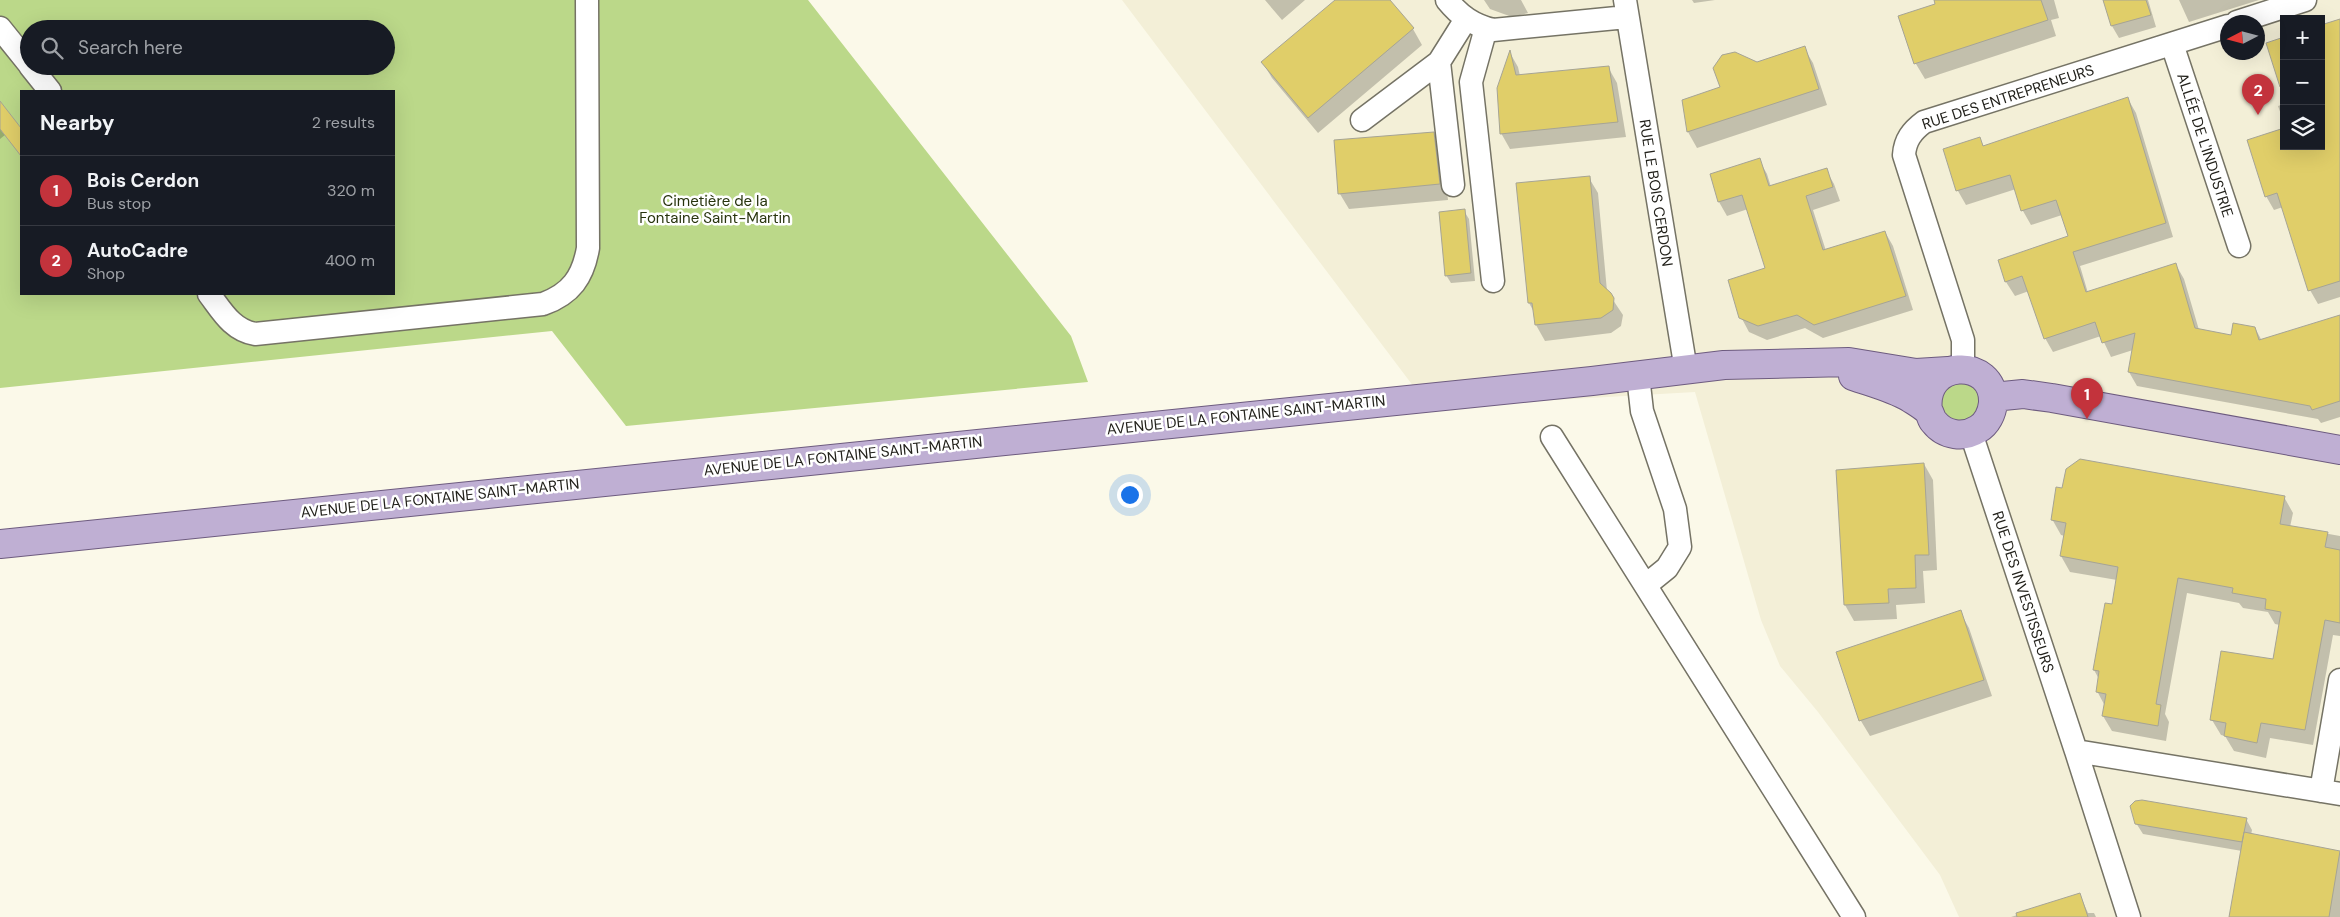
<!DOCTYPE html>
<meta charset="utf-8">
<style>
body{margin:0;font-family:"DM Sans",sans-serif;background:#242831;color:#f1f3f6}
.controls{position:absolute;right:15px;top:15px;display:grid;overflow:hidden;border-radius:0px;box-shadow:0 5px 20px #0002}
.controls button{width:45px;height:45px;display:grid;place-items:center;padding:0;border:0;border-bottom:1px solid #363941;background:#171b24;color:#f1f3f6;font:25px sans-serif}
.compass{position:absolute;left:2220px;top:15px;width:45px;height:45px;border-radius:50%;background:#171b24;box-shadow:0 5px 20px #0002;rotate:264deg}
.you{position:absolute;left:1129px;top:494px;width:18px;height:18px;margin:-12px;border:4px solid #fff;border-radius:50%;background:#1a73e8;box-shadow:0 0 0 8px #1a73e833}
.badge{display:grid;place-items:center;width:32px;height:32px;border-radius:50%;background:#c3333c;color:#fff;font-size:16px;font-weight:700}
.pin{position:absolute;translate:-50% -41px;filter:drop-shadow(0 1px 2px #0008)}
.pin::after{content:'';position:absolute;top:26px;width:18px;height:15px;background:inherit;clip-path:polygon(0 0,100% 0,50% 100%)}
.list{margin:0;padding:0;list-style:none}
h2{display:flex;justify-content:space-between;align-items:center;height:65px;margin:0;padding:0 20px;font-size:21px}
h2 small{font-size:16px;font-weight:400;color:#9ea1a6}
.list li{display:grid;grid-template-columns:32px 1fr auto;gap:15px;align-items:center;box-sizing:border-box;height:70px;padding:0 20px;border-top:1px solid #363941}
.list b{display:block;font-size:19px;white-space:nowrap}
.list p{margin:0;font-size:16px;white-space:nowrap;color:#9ea1a6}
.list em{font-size:16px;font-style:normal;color:#9ea1a6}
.icon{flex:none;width:28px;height:28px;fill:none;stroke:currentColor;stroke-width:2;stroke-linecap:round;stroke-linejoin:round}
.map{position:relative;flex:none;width:2340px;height:917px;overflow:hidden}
.search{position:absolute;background:#171b24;box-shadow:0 5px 20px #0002;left:20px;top:20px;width:375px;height:55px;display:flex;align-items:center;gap:12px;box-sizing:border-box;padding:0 18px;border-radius:28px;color:#9ea1a6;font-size:19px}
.panel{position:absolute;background:#171b24;box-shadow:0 5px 20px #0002;left:20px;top:90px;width:375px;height:205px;border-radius:0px}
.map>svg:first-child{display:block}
.built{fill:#f3efd7;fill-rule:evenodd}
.green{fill:#bbd889;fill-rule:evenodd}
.shadow{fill:#0003}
.building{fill:#e0ce69;stroke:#a6a495}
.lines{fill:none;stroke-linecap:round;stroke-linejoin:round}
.minor-casing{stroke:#757365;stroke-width:25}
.major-casing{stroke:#6d5b7f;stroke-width:30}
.minor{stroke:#fff;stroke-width:22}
.major{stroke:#bfafd3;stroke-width:28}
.labels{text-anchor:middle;stroke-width:5;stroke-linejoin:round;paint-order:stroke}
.street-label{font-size:15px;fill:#22211b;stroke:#fff}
.park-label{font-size:15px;fill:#28340e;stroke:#fff}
</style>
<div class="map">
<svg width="2340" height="917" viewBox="0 0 2340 917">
<rect width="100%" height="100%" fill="#fbf9e9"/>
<path class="built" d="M1122,0h1218v917h-381l-19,-42 -122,-163 -38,-46 -19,-46 -66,-228 -266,15zM2284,19h37v127h-37zM2228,22h30v30h-30z"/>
<path class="green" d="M0,0h808l263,336 17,46 -462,44 -74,-95 -552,57zM29,29h357v37h-357zM21,91h373v203h-373z
M1959,378l20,12 2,17 -9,14 -25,1 -12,-26z"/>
<path class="shadow" d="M1265,0h40l-23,20z
M1337,0h52l24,29 9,16 -104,88 -46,-55 -9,-15z
M1484,0h37l7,13 -16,4 -22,-8z
M1692,0h23l-21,3z
M1935,0h119l5,18 -8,2 5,16 -131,43 -9,-15 -16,-47 36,-12z
M2104,0h44l8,27 -37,11 -7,-12z
M2179,0h80l-70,22z
M2340,21v276l-22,7 -8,-14 -27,-83 -9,3 -8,-14 18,-50h37z
M1804,48l9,15 14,42 -130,43 -9,-16 -5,-31 38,-13 1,-32 8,-3 11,2 15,8z
M1510,53l8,14 2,9 88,-9 9,16 9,54 -116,12 -9,-16z
M2128,99l8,14 37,124 -93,29 8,27 88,-28 8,14 15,51 33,6 23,-8 7,13 78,-25v101l-19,6 -3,-4 -181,-33 -8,-14 4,-22 -22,7 -10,-21 -48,16 -8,-14 -16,-47 -14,5 -9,-14 -6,-22 69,-23 -7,-22 -31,10 -8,-14 -7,-22 -50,16 -8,-14 -13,-41 35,-11 4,8z
M0,103l21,27v26l-16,-21 -5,4z
M2284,104v19l-6,-17z
M1433,133l9,16 6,51 -99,9 -9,-15z
M1759,160l8,14 4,13 55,-17 8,14 6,17 -27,9 13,41 59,-19 8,14 20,64 -90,28 -18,-10 -38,12 -18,-8 -8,-15 26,-48 -19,-60 -21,7 -8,-14 -8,-27z
M1589,178l9,15 9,98 16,24 -2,11 -10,7 -66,8 -9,-16 -2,-13 -5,-9z
M1464,211l5,8 6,62 -24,2 -5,-8z
M1924,464l9,16 4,90 -14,1 2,32 -29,2 1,14 -43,2 -9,-16 -7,-134z
M2284,497l9,16 -3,14 50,9v100l-7,-1 -20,110 -43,-7 -4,20 -32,-7 -9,-15 -4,-1 -9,-15 62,-59 6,-36 -5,-1 -7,-12 -25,-4 -4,-5 -52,-10 -22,121 4,8 -3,19 -54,-10 -9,-15 2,-10 -8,-15 2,-12 -5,-9 19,-65 4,-25 -47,-8 -9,-16 4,-20 -4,-1 -9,-16z
M1960,612l9,16 23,68 -122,40 -9,-15 -23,-68z
M2246,819l6,11 -1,5 89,17v65h-110l12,-66 -99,-17 -7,-11z
M2080,895l8,18h6l2,4h-85z"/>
<path class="building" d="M1335,0h55l24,28 -106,90 -47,-56z
M1934,0h107l7,20 -134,44 -16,-48 37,-12z
M2103,0h43l5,15 -40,11z
M2340,19v262l-32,10 -31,-98 -12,4 -18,-57 37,-12v18h37v-121z
M2284,37v49l-4,1 -14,-44z
M1805,46l14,43 -132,43 -5,-32 38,-13 -7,-19 9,-13 13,-3 22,10z
M1510,50l6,25 93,-9 9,56 -118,12 -3,-46z
M2128,97l38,126 -93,29 13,40 90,-29 19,65 36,7 2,-12 22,4 4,13 81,-25v86l-28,9 -2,-4 -182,-34 7,-39 -33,10 -7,-21 -51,17 -22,-63 -17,6 -7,-22 70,-24 -12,-36 -35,11 -11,-36 -54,16 -13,-42 37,-12 3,9z
M0,101l21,27v28l-21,-27z
M1434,132l6,52 -102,10 -4,-54z
M1760,158l9,28 58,-18 6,19 -27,9 17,54 62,-19 21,65 -92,29 -17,-10 -39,11 -19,-8 -11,-38 37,-12 -23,-73 -24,7 -8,-28z
M1590,176l10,107 11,10 3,5 -1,12 -12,8 -66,7 -3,-22h-4l-12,-120z
M1465,209l6,64 -26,3 -6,-64z
M2080,459l205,37 -5,28 48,8 -3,15 15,3v73l-15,-3 -20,110 -44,-7 -4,20 -33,-7 2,-13 -16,-3 11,-69 52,8 8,-47 -16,-3 1,-10 -34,-6 1,-5 -55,-10 -22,126 5,1 -3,21 -56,-10 4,-22 -10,-2 3,-21 -6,-1 12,-67 7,1 6,-37 -58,-11 6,-33 -15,-3 5,-33 6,1 4,-19z
M1924,463l5,92h-14l1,33 -28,1 1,14 -45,2 -8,-135z
M1961,610l23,70 -125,41 -23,-69z
M2142,800l105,18 -5,24 -107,-18 -5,-18 5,-5z
M2244,832l96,19 -11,66h-100z
M2080,893l8,24h-71l-1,-4z"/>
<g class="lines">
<g class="minor-casing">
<path id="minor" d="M1447,0c13,16 26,25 46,30l134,-13
M1625,0l61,370
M2237,22l68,-22
M0,28l29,36
M1486,28l-15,54 22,199
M2172,44l67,202
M30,66l20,25
M1362,120l77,-58
M1453,185l-14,-123 27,-43
M209,294c13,17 23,36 46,40l288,-30c28,-10 40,-27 45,-56l-1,-248
M1963,369v-29l-59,-185c1,-15 8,-24 20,-33l304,-96
M1638,376l4,35 33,98 5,38 -13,21 -21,17
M1971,433l105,318
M1552,437l302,480
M2321,791l19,-111
M2129,917l-53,-166 264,43"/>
</g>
<g class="major-casing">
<path id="major" d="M1853,376c20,7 40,12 57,22 6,4 15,9 19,14 2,3 2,7 5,10 11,14 30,16 44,7 9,-5 14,-16 15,-26 2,-47 -72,-45 -65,8
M1993,397l30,-3 29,4 288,52
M0,544l1592,-163 132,-16 125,-3 67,11 32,-2"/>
</g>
<use href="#minor" class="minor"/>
<use href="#major" class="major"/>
</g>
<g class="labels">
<g class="street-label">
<text transform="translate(2008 97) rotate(-18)" y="5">RUE DES ENTREPRENEURS</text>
<text transform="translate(2205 145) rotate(72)" y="5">ALLÉE DE L'INDUSTRIE</text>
<text transform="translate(1656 193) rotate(81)" y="5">RUE LE BOIS CERDON</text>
<text transform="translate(1246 415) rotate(-6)" y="5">AVENUE DE LA FONTAINE SAINT-MARTIN</text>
<text transform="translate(843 456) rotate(-6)" y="5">AVENUE DE LA FONTAINE SAINT-MARTIN</text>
<text transform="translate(440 498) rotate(-6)" y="5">AVENUE DE LA FONTAINE SAINT-MARTIN</text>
<text transform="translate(2023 592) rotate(72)" y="5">RUE DES INVESTISSEURS</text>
</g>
<g class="park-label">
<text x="715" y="206">Cimetière de la<tspan x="715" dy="17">Fontaine Saint-Martin</tspan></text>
</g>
</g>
</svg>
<div class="controls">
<button>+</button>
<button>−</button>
<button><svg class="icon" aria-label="layers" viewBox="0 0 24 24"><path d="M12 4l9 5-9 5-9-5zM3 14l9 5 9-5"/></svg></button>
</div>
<svg class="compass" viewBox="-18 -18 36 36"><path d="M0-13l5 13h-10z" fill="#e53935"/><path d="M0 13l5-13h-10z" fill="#9ea1a6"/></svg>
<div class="you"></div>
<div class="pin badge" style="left:2087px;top:419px">1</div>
<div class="pin badge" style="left:2258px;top:115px">2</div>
<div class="search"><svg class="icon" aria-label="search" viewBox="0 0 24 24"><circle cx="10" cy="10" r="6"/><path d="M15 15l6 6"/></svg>Search here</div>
<section class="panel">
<h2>Nearby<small>2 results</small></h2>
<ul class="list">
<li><span class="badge">1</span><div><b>Bois Cerdon</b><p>Bus stop</p></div><em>320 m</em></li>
<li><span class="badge">2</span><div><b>AutoCadre</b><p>Shop</p></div><em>400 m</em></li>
</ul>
</section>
</div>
